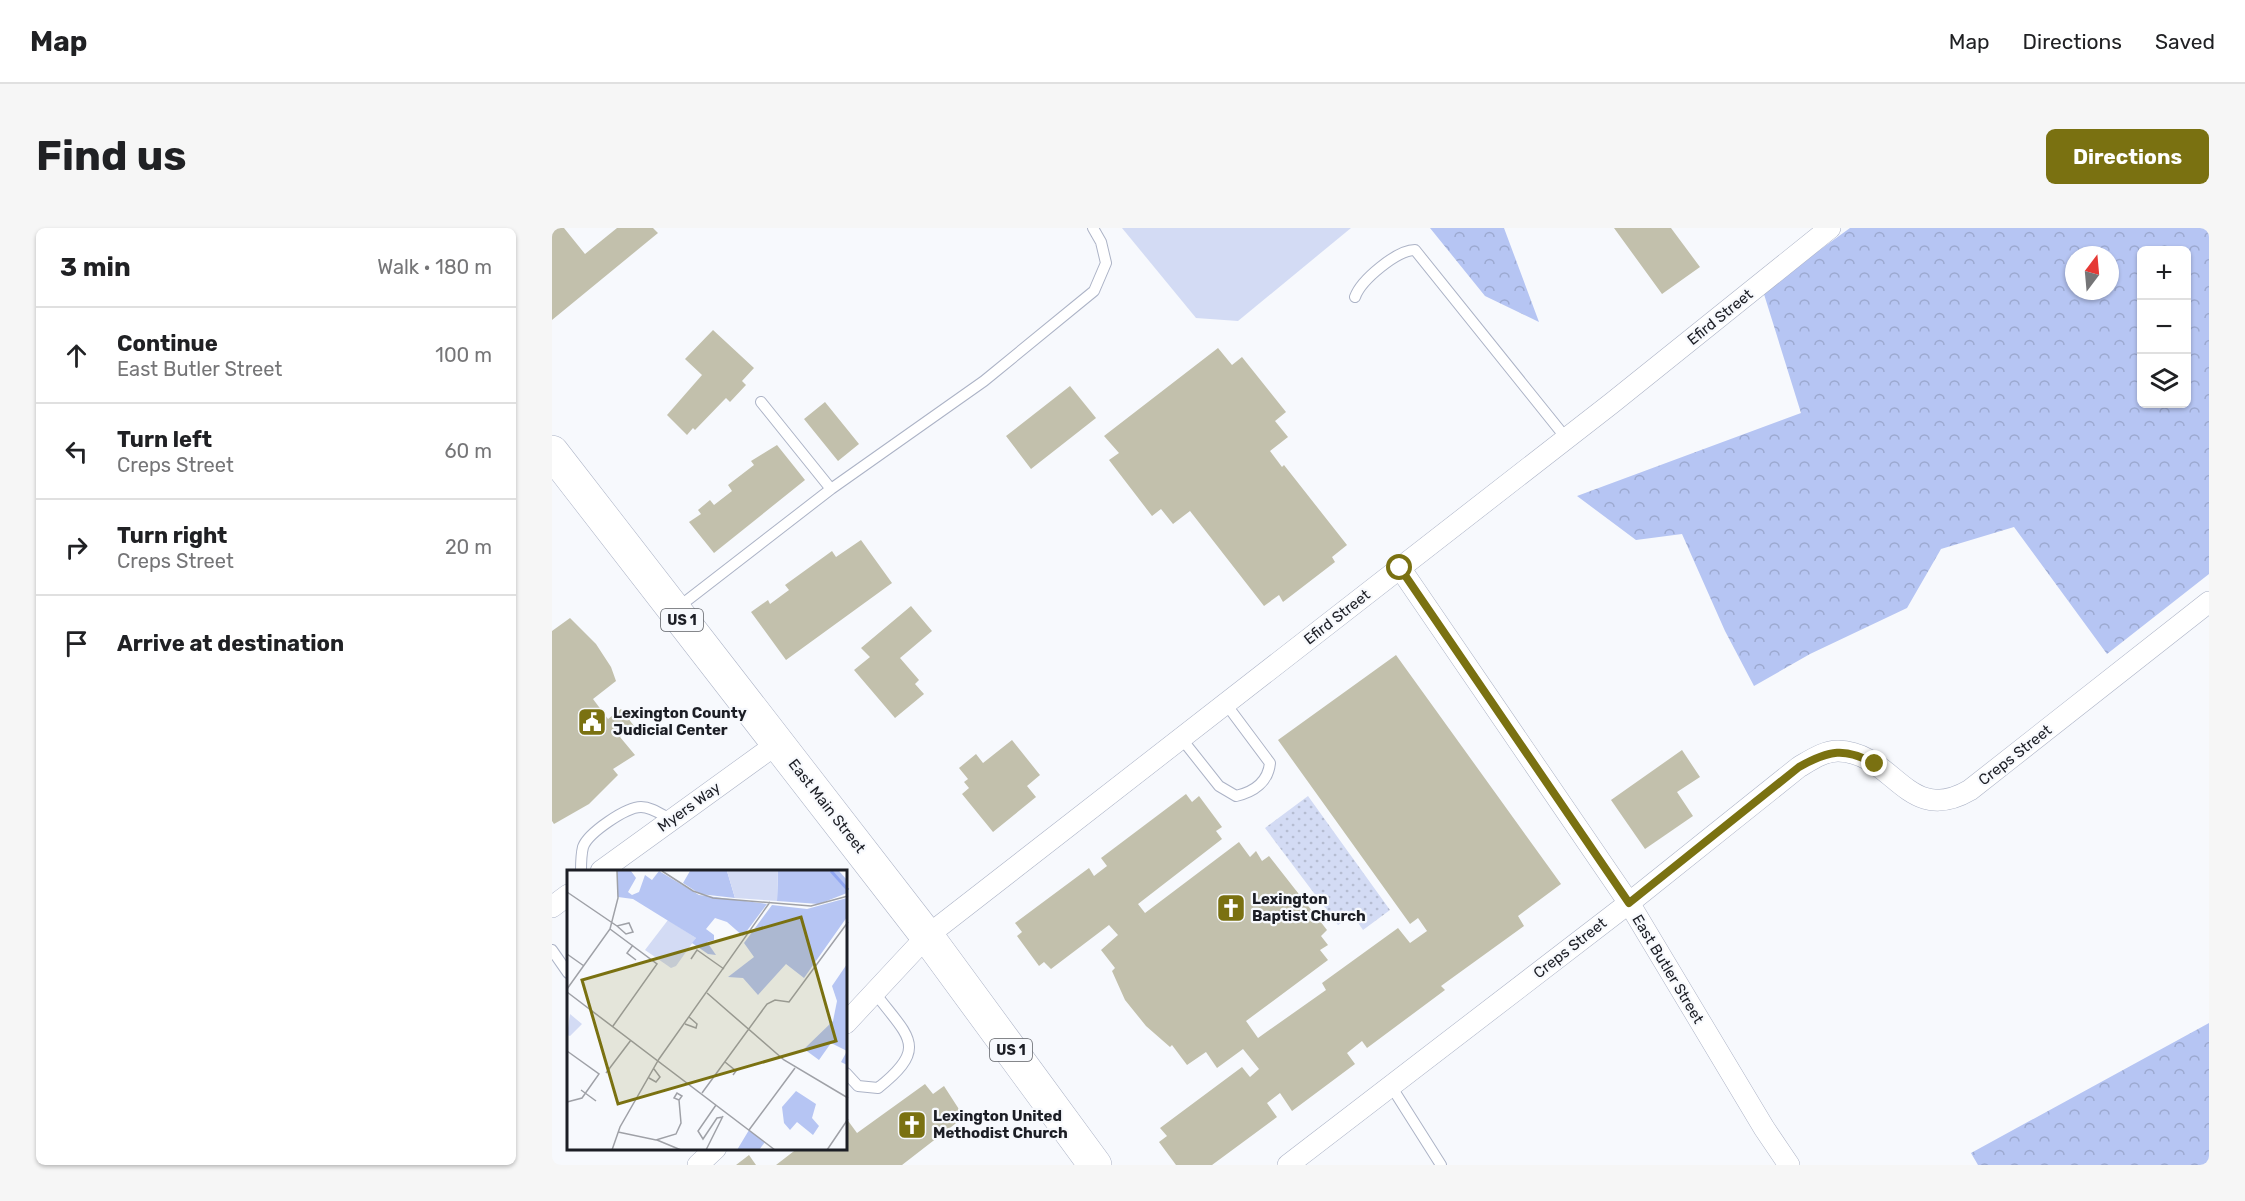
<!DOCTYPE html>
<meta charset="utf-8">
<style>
body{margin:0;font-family:Rubik,sans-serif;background:#f6f6f6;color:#202124}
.controls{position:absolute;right:18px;top:18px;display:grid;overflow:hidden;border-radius:9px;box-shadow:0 2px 4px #0004}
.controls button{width:54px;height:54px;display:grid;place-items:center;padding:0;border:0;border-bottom:2px solid #e0e0e0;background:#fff;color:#202124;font:30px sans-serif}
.compass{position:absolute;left:1513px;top:18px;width:54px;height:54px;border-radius:50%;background:#fff;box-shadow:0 2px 4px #0004;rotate:16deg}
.stop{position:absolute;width:18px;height:18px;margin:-14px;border:4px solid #7a7111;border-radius:50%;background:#fff}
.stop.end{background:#7a7111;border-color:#fff;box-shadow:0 2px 6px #0008}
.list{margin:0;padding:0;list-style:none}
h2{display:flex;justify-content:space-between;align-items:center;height:78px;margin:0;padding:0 24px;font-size:26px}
h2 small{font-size:20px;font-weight:400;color:#757577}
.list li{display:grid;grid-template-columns:39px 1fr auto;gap:18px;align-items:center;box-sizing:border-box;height:96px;padding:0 24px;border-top:2px solid #e0e0e0}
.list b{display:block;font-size:22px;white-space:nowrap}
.list p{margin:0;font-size:20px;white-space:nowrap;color:#757577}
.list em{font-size:20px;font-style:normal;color:#757577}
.icon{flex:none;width:33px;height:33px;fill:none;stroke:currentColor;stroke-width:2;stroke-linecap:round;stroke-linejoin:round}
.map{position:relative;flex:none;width:1657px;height:937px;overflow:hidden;border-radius:9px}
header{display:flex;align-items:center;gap:36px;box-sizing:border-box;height:84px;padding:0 30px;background:#fff;border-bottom:2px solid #e0e0e0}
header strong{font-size:28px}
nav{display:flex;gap:33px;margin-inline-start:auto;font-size:21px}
.intro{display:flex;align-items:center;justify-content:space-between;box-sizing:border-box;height:144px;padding:0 36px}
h1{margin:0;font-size:42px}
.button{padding:15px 27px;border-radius:9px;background:#7a7111;color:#fff;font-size:21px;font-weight:700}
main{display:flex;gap:36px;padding:0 36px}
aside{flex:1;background:#fff;border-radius:9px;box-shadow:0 2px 4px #0004}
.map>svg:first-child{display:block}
.green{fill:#d3dbf4}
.forest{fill:url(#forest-crowns);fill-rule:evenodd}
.park{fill:url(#park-dots)}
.building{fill:#c2c0ac}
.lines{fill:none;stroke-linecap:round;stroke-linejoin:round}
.lane-casing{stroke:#acb3c6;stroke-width:12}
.street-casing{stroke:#acb3c6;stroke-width:22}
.primary-casing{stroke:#acb3c6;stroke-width:34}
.lane{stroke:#fff;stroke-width:10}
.street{stroke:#fff;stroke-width:21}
.primary{stroke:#fff;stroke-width:33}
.route{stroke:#7a7111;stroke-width:8}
.labels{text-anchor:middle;stroke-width:4.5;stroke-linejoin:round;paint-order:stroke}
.shield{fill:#f7f9fd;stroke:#5e6066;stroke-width:1.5}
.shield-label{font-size:14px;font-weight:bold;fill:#1c1e25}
.street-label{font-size:15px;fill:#1c1e25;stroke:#f7f9fd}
.poi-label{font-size:15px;font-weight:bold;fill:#1c1e25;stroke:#f7f9fd;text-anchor:start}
.inset-river{fill:none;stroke:#91a7f2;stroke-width:3}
.inset-road{fill:none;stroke:#9fa1a7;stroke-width:1.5}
.view{fill:#7a7111;fill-opacity:0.15;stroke:#7a7111;stroke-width:3}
.inset-edge{fill:none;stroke:#1c1e25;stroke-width:3}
</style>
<header>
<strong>Map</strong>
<nav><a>Map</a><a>Directions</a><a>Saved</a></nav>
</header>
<div class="intro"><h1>Find us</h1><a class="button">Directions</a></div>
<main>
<aside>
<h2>3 min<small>Walk · 180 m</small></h2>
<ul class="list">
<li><svg class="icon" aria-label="ahead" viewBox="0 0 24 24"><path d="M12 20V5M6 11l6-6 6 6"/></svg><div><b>Continue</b><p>East Butler Street</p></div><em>100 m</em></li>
<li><svg class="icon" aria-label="left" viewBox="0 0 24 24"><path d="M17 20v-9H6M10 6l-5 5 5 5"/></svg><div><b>Turn left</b><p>Creps Street</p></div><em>60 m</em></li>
<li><svg class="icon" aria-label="right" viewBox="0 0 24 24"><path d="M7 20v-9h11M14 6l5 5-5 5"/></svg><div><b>Turn right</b><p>Creps Street</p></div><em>20 m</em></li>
<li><svg class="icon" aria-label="arrive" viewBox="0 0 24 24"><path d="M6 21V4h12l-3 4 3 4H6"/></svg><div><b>Arrive at destination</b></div></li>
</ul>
</aside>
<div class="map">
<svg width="1657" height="937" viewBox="0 0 1657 937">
<defs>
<pattern id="forest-crowns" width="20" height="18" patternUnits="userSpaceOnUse" patternTransform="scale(1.5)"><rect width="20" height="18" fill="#b6c5f3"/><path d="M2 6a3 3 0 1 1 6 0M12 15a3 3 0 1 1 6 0" fill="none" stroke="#9ca9d0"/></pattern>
<pattern id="park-dots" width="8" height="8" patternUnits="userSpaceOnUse" patternTransform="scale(1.5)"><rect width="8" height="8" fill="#d3dbf4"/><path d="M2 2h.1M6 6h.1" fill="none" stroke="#b5bcd1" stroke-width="1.8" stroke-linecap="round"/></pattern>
</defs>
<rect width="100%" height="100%" fill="#f7f9fd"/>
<path class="green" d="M570,0h229l-113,93 -42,-3z"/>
<path class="forest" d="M878,0h74l35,94 -54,-26z
M1298,0h359v346l-102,80 -93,-127 -73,22 -34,59 -97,46 -56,32 -29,-55 -43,-97 -46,6 -59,-44 224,-83 -38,-122zM1590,22h44v154h-44zM1522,27h36v36h-36z
M1657,795v142h-231l-7,-12z"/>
<path class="park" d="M756,568l82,114 -27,20 -10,-15 -15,10 -73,-97z"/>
<path class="building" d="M5,0h7l21,26 32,-26h36l5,5 -106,87v-88z
M1062,0h57l29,39 -38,27z
M161,102l41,38 -12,13 4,4 -16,17 -4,-4 -31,32 -2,-2 -6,7 -20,-20 35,-40 -17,-16z
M666,120l14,17 10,-8 44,55 -11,9 13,16 -18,14 12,16 2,-2 63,80 -15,12 3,5 -52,40 -4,-7 -15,11 -74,-95 -17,13 -12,-15 -9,7 -43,-56 10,-7 -15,-17z
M518,158l26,32 -65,51 -25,-33z
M273,174l34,42 -21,17 -34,-42z
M225,217l28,35 -91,73 -25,-31 12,-8 -3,-4 12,-10 4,5 18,-14 -4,-6 26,-20 -3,-4z
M309,312l31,43 -106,77 -35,-48 17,-12 2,4 19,-14 -4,-5 47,-34 4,6z
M359,378l21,25 -32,27 19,22 -4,4 9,10 -29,24 -41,-48 16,-13 -9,-9z
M18,390l26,26 15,23 5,14 -23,18 15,20 13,-10 13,17 -14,11 15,18 -22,14 5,6 -29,29 -35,20 -2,-3v-190z
M844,427l165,229 -43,32 6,10 -83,60 4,4 -78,58 -5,-7 -15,12 8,11 -63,47 -12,-18 -13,10 10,14 -65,48h-36l-17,-23 8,-6 -7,-8 82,-61 8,10 9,-8 -16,-20 -26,19 -11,-16 -19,13 -15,-20 -2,2 -24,-21 -21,-26 -13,-29 3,-3 -14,-18 17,-15 -9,-10 -58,44 -7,-7 -5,4 -22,-30 5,-4 -7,-9 74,-55 5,8 13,-10 -6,-8 85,-64 6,8 7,-6 23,31 -6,4 6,8 -84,65 7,9 94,-71 11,15 6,-6 6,10 7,-5 58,74 -6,6 7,9 -8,5 8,10 -82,61 12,17 68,-48 -4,-7 76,-55 12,15 17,-12 -9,-13 -8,6 -132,-184z
M460,512l28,35 -13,11 9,11 -43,35 -31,-38 7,-6 -5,-6 4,-3 -9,-11 17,-14 7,9z
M1130,522l18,27 -23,15 16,24 -48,33 -34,-49z
M373,856l8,10 11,-8 20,31 -62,48h-126l22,-17h48v-30l11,15z
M197,927l7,10h-20z"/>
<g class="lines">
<g class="lane-casing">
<path id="lane" d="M803,69c6,-17 42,-47 60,-47l151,188
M209,174l70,87
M124,381l155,-120 153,-108 110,-90 12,-28 -5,-21 -8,-14
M629,510l38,48 17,10c18,-4 32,-14 34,-33l-44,-59
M29,643c0,-8 0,-16 2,-24 5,-14 43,-40 58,-40 11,0 21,8 31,13
M0,722l16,23
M294,845l12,13 20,2c52,-41 30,-51 -3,-95
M839,858l50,79"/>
</g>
<g class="street-casing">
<path id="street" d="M848,340l229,335 135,225 25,37
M49,643l177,-128
M0,679l16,-12
M294,795l81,-87 685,-533 218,-175
M146,937l18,-17
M736,937l341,-262 170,-136c12,-7 25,-16 39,-16 56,1 69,76 132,39l239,-188"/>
</g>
<g class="primary-casing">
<path id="primary" d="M0,224l375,484 168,229"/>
</g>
<use href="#lane" class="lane"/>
<use href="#street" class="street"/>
<use href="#primary" class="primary"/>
</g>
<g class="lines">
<path class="route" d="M848,340l229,335 170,-136c30,-17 46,-20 76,-3"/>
</g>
<defs>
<g id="civic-square" transform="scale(1.5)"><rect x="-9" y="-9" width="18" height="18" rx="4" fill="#7a7111" stroke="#f7f9fd"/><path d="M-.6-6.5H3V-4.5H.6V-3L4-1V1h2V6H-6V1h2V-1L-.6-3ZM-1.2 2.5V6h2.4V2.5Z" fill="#fff"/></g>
<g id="church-square" transform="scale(1.5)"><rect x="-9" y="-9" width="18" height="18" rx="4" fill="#7a7111" stroke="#f7f9fd"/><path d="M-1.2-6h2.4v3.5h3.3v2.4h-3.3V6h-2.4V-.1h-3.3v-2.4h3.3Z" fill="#fff"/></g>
</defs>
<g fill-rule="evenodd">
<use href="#civic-square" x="40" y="494"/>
<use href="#church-square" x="679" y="680"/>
<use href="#church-square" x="360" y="897"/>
</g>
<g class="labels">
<g class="shield">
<rect x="109" y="381" width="42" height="22" rx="4.5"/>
<rect x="438" y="811" width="42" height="22" rx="4.5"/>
</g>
<g class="shield-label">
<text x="130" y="397">US 1</text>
<text x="459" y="827">US 1</text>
</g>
<g class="street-label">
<text transform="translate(1168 89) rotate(-39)" y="5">Efird Street</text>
<text transform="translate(785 389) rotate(-38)" y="5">Efird Street</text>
<text transform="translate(1463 527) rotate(-38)" y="5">Creps Street</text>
<text transform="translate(275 578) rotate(52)" y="5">East Main Street</text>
<text transform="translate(137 579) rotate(-36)" y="5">Myers Way</text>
<text transform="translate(1018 720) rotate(-38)" y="5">Creps Street</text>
<text transform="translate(1116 741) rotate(59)" y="5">East Butler Street</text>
</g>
<g class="poi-label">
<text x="61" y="490">Lexington County<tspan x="61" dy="17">Judicial Center</tspan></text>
<text x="700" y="676">Lexington<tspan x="700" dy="17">Baptist Church</tspan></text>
<text x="381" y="893">Lexington United<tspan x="381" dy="17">Methodist Church</tspan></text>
</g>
</g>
<g transform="translate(15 642)">
<rect width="280" height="280" fill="#f7f9fd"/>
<path d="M101,50l28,18 -20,28 -5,2 -26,-18zM3,144l12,10 -12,12 -3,-1z" fill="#d3dbf4"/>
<path d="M50,1h14l5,7 -8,14 4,3 7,-3 6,-17 7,5 7,-9 40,24 68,9 -24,32 -16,-14 -12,-4 -9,11 8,6v5l-7,2 9,13 -8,-1 -16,-11 4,-5 -63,-39 -15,-2zM123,1h37l8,27 -35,-4 -17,-11zM211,1h61l8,9v13l-28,11 -42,-3zM280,28v19l-43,61 -18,-14 -28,31 -15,-17 -15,-1 26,-20 -10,-14 28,-38 35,4zM280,94v101l-6,-3 6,-11 -16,-8 -12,17 -15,-11 29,-28 4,-20 -5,-15zM229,221l20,13 -4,14 7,8 -6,9 -16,-13 -7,8 -6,-7 -2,-16zM182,260l16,12 -6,8h-22z" fill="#b6c5f3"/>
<path d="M160,1h51l-1,30 -42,-3z" fill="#d3dbf4"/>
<path class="inset-river" d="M264,1l17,19"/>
<path class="inset-road" d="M95,1l31,20 20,7 98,8 37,-10M0,22l50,34 12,-3 4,9 -7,2 -9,-8M43,59l47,35 -44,62M66,75l-6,8 9,7M0,84l17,12M124,89l6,-9 27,19M0,119l43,-60 8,-31 -1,-27M0,122l208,158M140,123l77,67 64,38M118,154l11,4 1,-4 -8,-7M0,181l32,23 -17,24 -15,4M158,192l11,9 -3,4M39,203l25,-33M82,208l7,4 4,-5 -6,-8M14,220l15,11M135,223l65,-89 8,-4 14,2 59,-80M149,235l-18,26 5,8 14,-21 6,-1M182,260l46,-62M51,262l38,8 20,-6 5,-11 -2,-23 3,-4 -5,-3 -3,5 5,2M90,270l24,10M45,280l8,-23 39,-68 111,-157M139,280l17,-34M260,280l21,-31"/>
<path class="view" d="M234,47l35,124 -218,63 -36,-124z"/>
<rect width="280" height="280" class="inset-edge"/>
</g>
</svg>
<div class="controls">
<button>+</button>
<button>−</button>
<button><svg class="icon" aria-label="layers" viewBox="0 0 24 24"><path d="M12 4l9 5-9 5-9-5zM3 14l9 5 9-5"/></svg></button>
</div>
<svg class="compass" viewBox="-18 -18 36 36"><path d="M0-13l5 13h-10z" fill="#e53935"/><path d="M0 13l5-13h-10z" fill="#757577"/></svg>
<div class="stop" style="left:848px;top:340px"></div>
<div class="stop end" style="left:1323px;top:536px"></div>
</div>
</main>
